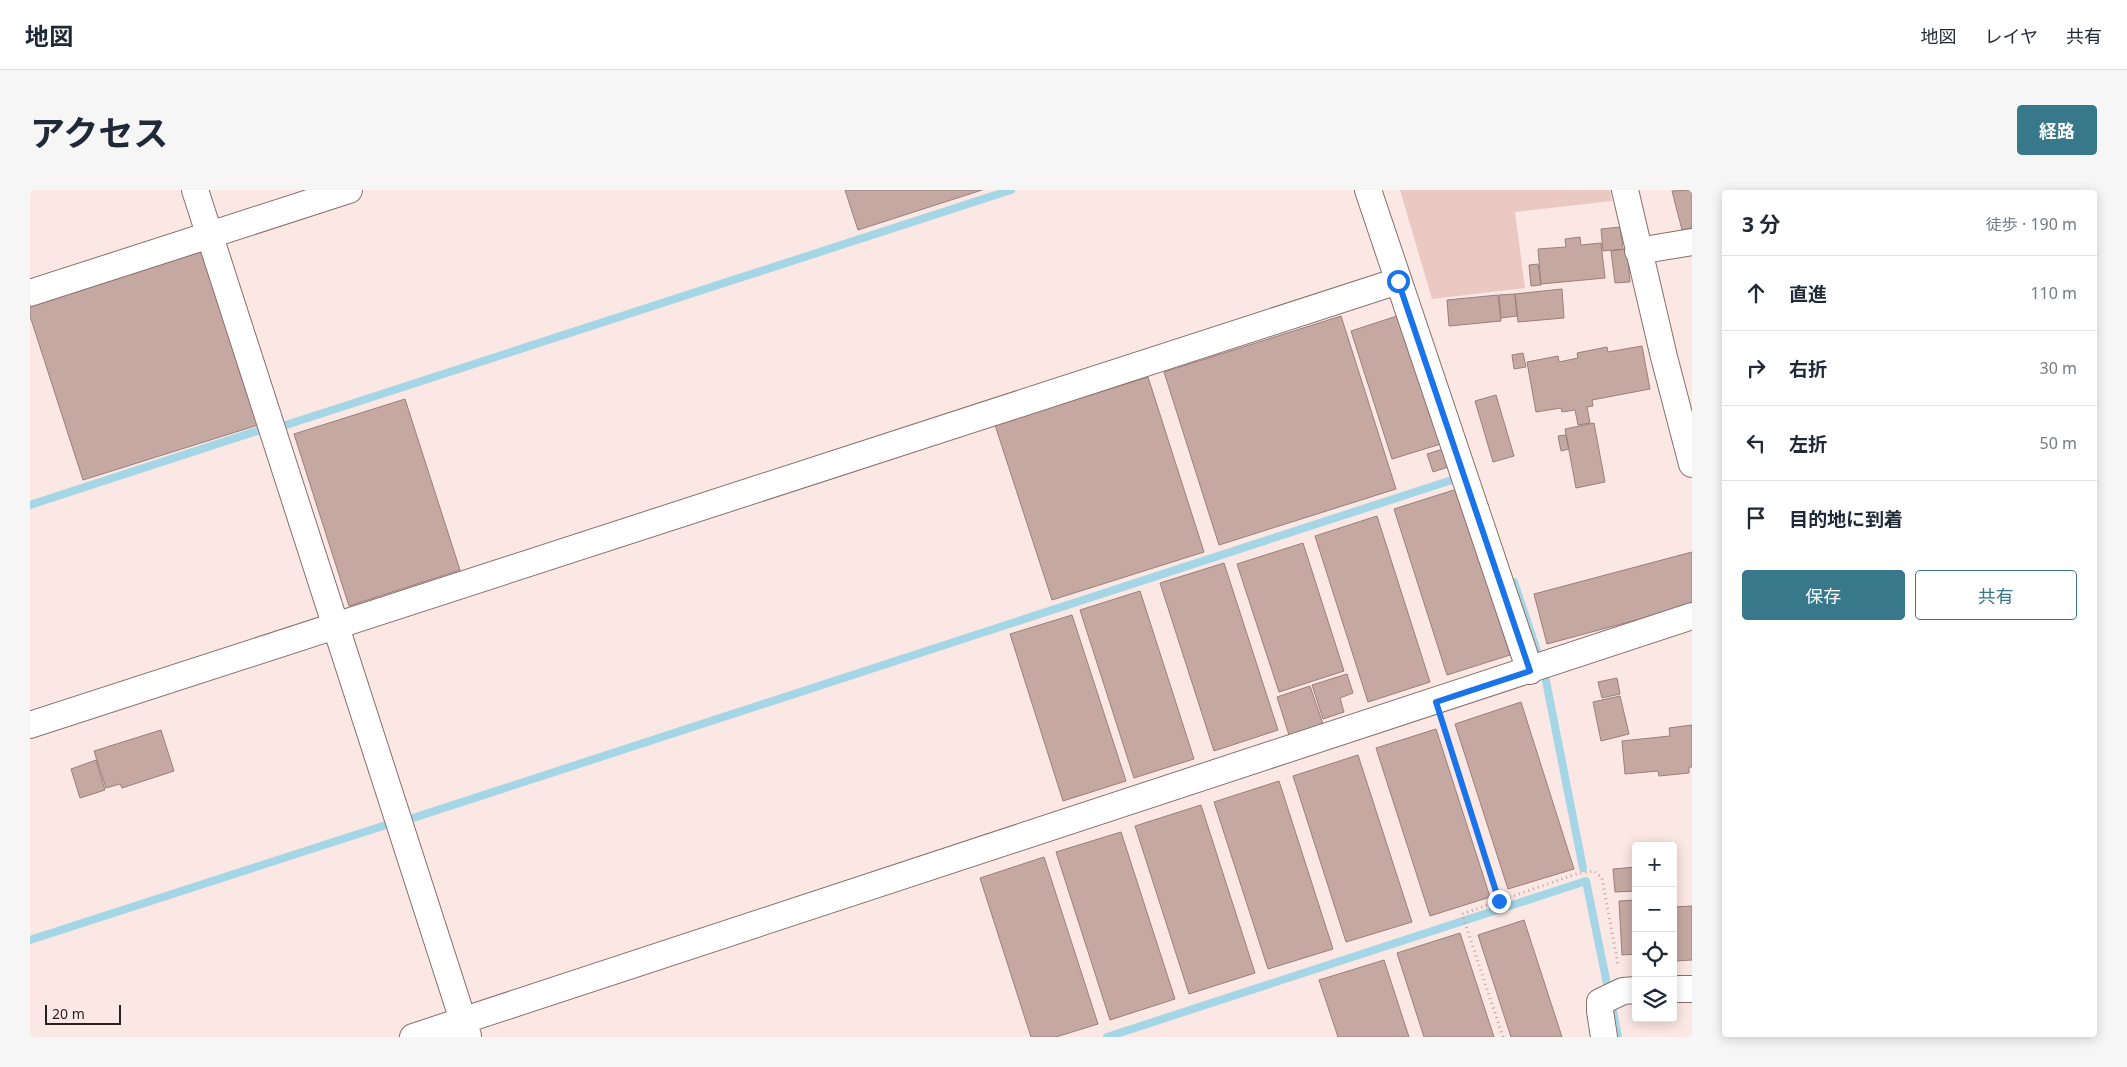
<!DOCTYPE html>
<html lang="ja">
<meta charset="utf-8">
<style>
body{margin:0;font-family:"Noto Sans","Noto Sans JP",sans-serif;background:#f6f6f7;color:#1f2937}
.controls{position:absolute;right:15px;bottom:15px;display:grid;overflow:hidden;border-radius:5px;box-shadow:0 2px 12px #0003}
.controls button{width:45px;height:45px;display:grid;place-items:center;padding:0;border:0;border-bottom:1px solid #e0e1e3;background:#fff;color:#1f2937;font:25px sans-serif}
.scale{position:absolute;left:15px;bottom:12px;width:76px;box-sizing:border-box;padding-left:5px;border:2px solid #2b201d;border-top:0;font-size:14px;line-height:18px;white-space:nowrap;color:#2b201d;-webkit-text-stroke:4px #fbe7e4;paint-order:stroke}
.stop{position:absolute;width:15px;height:15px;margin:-11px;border:4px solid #1a73e8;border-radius:50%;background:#fff}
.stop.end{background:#1a73e8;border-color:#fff;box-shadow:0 1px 5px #0008}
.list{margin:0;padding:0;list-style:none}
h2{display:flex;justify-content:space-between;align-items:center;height:65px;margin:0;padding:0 20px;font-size:21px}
h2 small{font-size:16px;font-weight:400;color:#747a83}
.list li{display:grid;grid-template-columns:32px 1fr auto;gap:15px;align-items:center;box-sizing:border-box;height:75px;padding:0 20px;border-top:1px solid #e0e1e3}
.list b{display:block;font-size:19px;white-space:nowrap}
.list em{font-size:16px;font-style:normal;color:#747a83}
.actions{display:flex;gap:10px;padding:15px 20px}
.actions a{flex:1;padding:11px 0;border:1px solid #37788a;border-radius:5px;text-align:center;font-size:18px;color:#37788a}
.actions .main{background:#37788a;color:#fff}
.icon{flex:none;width:28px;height:28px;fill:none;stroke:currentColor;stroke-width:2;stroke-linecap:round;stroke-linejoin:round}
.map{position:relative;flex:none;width:1662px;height:847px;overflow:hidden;border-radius:5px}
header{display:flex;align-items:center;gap:30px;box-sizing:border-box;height:70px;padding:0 25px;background:#fff;border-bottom:1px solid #e0e1e3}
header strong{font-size:24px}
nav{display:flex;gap:28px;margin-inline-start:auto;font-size:18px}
.intro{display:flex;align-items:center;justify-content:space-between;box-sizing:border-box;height:120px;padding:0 30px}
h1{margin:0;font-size:35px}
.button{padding:12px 22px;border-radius:5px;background:#37788a;color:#fff;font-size:18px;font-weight:700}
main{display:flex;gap:30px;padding:0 30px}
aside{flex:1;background:#fff;border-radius:5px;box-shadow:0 2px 12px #0003}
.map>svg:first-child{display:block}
.green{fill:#ebc9c3}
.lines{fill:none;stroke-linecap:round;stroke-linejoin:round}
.stream{stroke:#a4d6e5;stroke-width:8}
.building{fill:#c6a8a3;stroke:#9b7f79}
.minor-casing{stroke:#8b6f6a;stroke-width:28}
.path{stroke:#b8a7a4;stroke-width:3;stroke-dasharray:1 4;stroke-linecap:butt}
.minor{stroke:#fff;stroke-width:26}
.route{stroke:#1a73e8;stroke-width:6}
</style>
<header>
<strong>地図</strong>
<nav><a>地図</a><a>レイヤ</a><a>共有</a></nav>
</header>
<div class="intro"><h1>アクセス</h1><a class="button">経路</a></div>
<main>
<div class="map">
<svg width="1662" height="847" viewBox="0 0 1662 847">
<rect width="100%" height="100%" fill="#fbe7e4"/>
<path class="green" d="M1370,0h210l2,11 -97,11 10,76 -93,11z"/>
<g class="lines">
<path class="stream" d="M256,235l725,-235
M0,315l230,-75
M1484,392l23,69
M1515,486l38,192
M383,628l1045,-340
M0,750l356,-115
M1582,816l6,31
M1077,847l479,-156 21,103"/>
</g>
<path class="building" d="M815,0h137l-124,40z
M1662,0v38l-10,2 -10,-39z
M1590,37l3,22 -20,2 -2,-22z
M1550,47l1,8 20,-2 4,35 -64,6 -3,-35 28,-2 -1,-8z
M1597,59l3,33 -15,1 -4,-32z
M172,60l56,175 -175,55 -53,-164v-12z
M1508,74l3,21 -10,1 -2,-21z
M1532,99l2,29 -46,4 -3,-28z
M1485,104l2,22 -16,2 -2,-23z
M1468,105l3,26 -52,5 -2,-26z
M1373,124l41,129 -52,16 -41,-128z
M1311,126l55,173 -177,56 -55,-173z
M1612,156l8,43 -58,11 1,6 -6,1 3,16 -12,2 -3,-15 -13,2 -1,-4 -25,4 -9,-50 31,-6 1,6 19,-4 -1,-5 30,-6 1,5z
M1493,163l3,14 -12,2 -2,-14z
M1118,187l56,175 -152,48 -57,-175z
M1466,205l18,61 -21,6 -18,-61z
M375,209l55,171 -111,36 -55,-172z
M1564,233l11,59 -29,6 -11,-59z
M1536,245l3,14 -8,2 -3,-15z
M1413,259l5,18 -15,5 -6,-18z
M1427,299l53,166 -63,20 -53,-166z
M1347,326l53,166 -62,20 -53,-166z
M1273,353l41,128 -65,21 -42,-128z
M1662,362v53l-145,39 -13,-50z
M1194,373l54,167 -64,21 -54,-168z
M1110,401l54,168 -60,19 -54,-168z
M1042,425l54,166 -63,20 -53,-167z
M1317,484l6,19 -13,5 4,14 -21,7 -11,-34z
M1587,488l3,16 -18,4 -4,-16z
M1280,496l13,38 -34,11 -12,-38z
M1590,506l9,38 -28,7 -8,-39z
M1491,512l53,167 -66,20 -53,-165z
M1662,535v42h-3v6l-30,3 -1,-5 -33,3 -3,-33 48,-5 -1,-8z
M1406,539l54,168 -60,19 -54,-168z
M131,540l13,41 -52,17 -2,-4 -14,4 -12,-37z
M1328,565l54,167 -66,20 -53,-166z
M66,570l9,30 -25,8 -9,-29z
M1249,591l54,168 -65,20 -54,-167z
M1171,615l54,168 -66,21 -54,-168z
M1091,642l54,167 -65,21 -54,-168z
M1014,667l54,167 -42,13h-25l-51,-159z
M1606,677v24l-21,1 -2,-23z
M1606,710v54l-14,1 -3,-54z
M1662,716v54l-17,1 -2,-54z
M1494,730l38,117h-51l-33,-102z
M1430,743l34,104h-70l-27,-84z
M1354,770l25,77h-71l-19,-57z"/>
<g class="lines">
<g class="minor-casing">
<path id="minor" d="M165,0l273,846
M1338,0l162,481
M1595,0l39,167 28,107
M1608,61l54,-9
M0,103l319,-103
M0,535l1368,-444
M1643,799h19
M383,847l1279,-421
M1574,847l-4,-26v-9l23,-11 13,-1"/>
</g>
<path class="path" d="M1413,535l56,176
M1473,847l-41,-123 117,-41 15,-2 8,7 16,87"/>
<use href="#minor" class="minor"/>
</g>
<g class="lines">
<path class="route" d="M1368,91l132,390 -94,31 63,199"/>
</g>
</svg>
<div class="controls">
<button>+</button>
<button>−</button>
<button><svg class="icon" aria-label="locate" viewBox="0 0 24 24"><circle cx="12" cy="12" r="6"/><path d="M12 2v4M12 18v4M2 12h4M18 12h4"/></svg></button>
<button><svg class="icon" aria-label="layers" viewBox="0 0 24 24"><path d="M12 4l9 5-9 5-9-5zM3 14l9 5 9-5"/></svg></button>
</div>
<div class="scale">20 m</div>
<div class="stop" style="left:1368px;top:91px"></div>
<div class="stop end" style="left:1469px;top:711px"></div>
</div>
<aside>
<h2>3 分<small>徒歩 · 190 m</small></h2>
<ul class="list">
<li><svg class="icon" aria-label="ahead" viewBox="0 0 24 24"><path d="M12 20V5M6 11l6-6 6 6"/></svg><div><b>直進</b></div><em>110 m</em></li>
<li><svg class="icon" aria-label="right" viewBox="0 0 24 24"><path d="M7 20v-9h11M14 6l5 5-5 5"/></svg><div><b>右折</b></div><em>30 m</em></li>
<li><svg class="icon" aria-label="left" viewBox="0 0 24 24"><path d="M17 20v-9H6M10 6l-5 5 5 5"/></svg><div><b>左折</b></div><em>50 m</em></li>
<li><svg class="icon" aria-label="arrive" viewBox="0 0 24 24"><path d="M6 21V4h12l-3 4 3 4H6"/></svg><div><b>目的地に到着</b></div></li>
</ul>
<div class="actions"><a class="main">保存</a><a>共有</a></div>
</aside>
</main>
